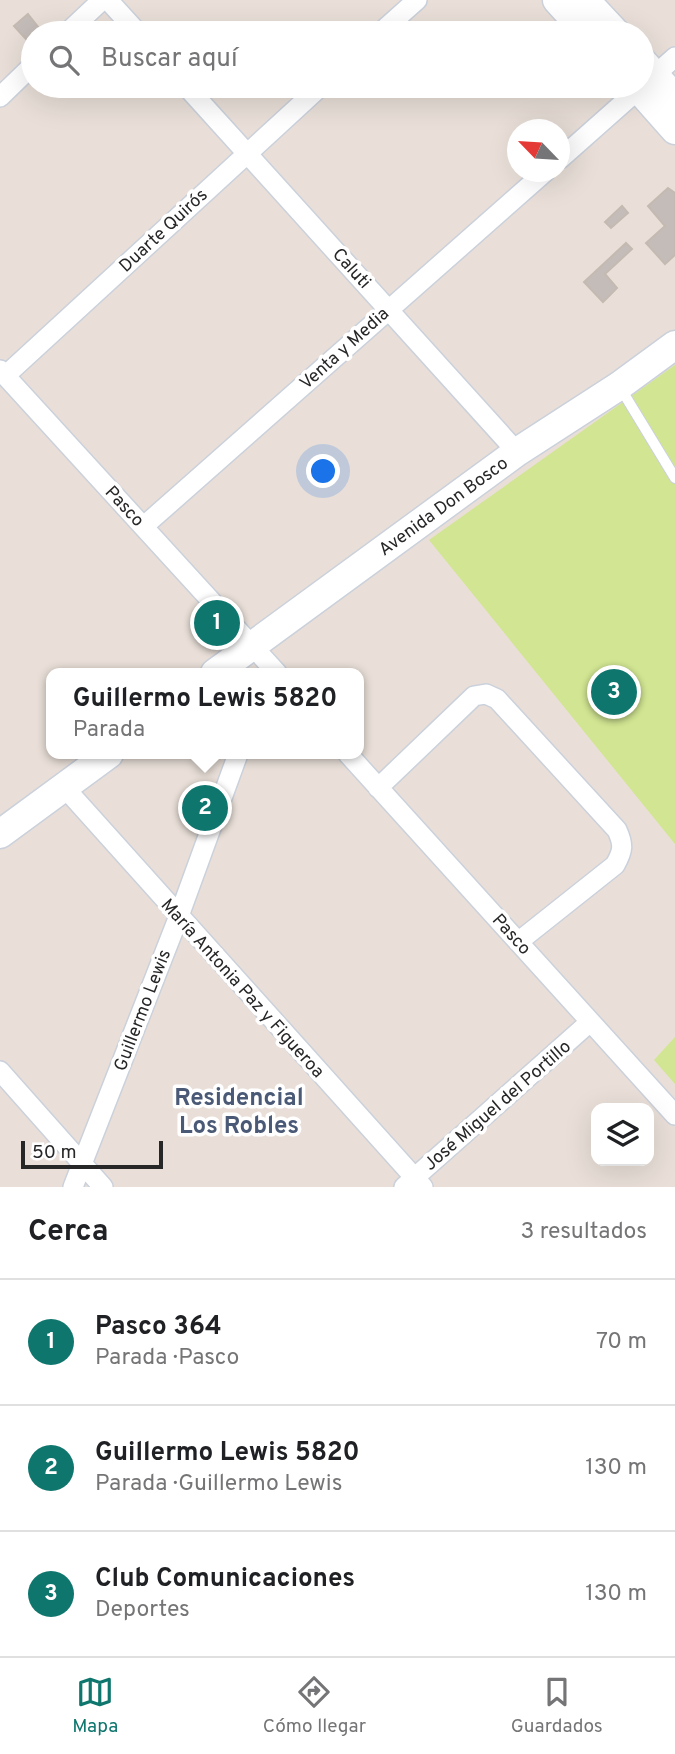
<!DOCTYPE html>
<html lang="es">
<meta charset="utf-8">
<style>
body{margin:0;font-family:Overpass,sans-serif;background:#f2f2f2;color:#202124}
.controls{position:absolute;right:21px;bottom:21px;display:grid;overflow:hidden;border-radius:14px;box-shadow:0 7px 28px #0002}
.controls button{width:63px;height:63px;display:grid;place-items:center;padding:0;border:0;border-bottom:2px solid #e0e0e0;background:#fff;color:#202124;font:35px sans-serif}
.compass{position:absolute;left:507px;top:119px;width:63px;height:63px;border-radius:50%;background:#fff;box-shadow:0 7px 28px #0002;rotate:295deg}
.scale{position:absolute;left:21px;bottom:18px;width:142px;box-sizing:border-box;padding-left:7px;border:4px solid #272727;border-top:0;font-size:19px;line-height:24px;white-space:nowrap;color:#272727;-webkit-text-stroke:5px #fff;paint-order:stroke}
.you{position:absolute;left:324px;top:472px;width:24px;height:24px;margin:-18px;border:5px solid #fff;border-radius:50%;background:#1a73e8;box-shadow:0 0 0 10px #1a73e833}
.badge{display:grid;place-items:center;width:46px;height:46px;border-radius:50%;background:#0f766e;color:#fff;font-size:23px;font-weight:700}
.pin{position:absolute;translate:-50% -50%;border:4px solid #fff;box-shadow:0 2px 7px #0006}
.popup{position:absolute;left:46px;top:668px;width:318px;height:91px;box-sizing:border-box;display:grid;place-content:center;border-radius:14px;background:#fff;filter:drop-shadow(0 2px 5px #0005);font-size:23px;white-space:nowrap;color:#757577}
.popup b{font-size:26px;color:#202124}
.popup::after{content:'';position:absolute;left:50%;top:100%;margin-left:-14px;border:14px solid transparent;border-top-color:#fff}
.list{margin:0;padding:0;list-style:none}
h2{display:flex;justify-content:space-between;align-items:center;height:91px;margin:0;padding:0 28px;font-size:30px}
h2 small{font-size:23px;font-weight:400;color:#757577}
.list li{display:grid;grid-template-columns:46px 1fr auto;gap:21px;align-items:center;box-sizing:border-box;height:126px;padding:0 28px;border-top:2px solid #e0e0e0}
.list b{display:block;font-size:26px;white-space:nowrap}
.list p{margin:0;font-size:23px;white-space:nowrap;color:#757577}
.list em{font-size:23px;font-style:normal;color:#757577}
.icon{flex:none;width:38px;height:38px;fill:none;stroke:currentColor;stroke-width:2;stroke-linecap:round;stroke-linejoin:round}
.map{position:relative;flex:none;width:675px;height:1187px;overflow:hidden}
.search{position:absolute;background:#fff;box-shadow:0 7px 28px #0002;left:21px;right:21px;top:21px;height:77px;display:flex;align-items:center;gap:18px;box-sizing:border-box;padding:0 24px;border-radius:38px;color:#757577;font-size:26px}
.sheet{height:469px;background:#fff}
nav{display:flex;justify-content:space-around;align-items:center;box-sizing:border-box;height:98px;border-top:2px solid #e0e0e0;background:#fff;font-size:19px;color:#757577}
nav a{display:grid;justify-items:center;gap:4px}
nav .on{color:#0f766e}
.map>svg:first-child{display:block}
.pitch{fill:#d1e592}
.building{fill:#c4bcb8;stroke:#c4bab2;stroke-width:2}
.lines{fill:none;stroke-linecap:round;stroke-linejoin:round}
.service-casing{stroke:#cbd1db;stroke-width:12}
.minor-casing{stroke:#cbd1db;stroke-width:22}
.secondary-casing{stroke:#cbd1db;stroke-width:31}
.service{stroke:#fff;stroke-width:10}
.minor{stroke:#fff;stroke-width:19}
.secondary{stroke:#fff;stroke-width:28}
.labels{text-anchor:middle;stroke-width:7;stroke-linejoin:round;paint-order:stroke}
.street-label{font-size:18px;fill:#272727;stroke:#fff}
.district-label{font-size:24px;font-weight:bold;fill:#4a5975;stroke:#fff}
</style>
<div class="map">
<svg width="675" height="1187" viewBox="0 0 675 1187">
<rect width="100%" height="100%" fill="#e9dfd8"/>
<path class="pitch" d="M675,365v479l-246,-304z
M675,1037v47l-21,-24z"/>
<path class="building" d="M28,14l11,14 -13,11 -12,-13z
M668,188l7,5v62l-10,9 -19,-21 19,-17 -17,-20z
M622,206l6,7 -17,15 -6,-6z
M626,243l6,6 -27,25 12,14 -14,14 -19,-20z"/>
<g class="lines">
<g class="service-casing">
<path id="service" d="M621,389l54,89"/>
</g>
<g class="minor-casing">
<path id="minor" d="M108,0l30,33
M67,33l35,-33
M380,33l37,-33
M186,86l331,366
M0,97l33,-32
M560,159l115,-102
M0,370l277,303
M5,376l316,-290
M144,526l401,-354
M348,754l327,361
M65,788l358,399
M378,788l96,-92 12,-2 11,5 120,131c7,15 6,21 -2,35l-97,77
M0,1071l103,116
M73,1187l106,-271 59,-162
M404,1187l186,-165"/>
</g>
<g class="secondary-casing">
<path id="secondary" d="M557,0l30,33
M585,0l31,33
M642,61l33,37
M636,86l39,44
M215,673l302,-221 102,-66 56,-41
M0,834l109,-80"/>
</g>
<use href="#service" class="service"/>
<use href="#minor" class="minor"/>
<use href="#secondary" class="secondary"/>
</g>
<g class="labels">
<g class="street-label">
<text transform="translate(163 230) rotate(-43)" y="6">Duarte Quirós</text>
<text transform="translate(352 268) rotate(48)" y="6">Caluti</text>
<text transform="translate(344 348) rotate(-42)" y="6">Venta y Media</text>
<text transform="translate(125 506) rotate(47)" y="6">Pasco</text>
<text transform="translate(443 506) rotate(-36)" y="6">Avenida Don Bosco</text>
<text transform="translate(512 934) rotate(48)" y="6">Pasco</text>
<text transform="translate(243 988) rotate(48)" y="6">María Antonia Paz y Figueroa</text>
<text transform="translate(142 1010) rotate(-69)" y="6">Guillermo Lewis</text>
<text transform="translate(497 1105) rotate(-41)" y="6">José Miguel del Portillo</text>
</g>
<g class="district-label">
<text x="239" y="1105">Residencial<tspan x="239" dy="28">Los Robles</tspan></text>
</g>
</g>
</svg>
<div class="controls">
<button><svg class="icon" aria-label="layers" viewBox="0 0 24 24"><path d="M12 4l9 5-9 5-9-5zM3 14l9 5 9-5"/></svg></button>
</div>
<svg class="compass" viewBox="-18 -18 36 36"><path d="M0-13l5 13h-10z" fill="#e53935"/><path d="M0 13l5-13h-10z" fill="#757577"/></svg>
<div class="scale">50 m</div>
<div class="you"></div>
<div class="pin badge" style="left:217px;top:623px">1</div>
<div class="pin badge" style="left:205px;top:808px">2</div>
<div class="popup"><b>Guillermo Lewis 5820</b>Parada</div>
<div class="pin badge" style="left:614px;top:692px">3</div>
<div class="search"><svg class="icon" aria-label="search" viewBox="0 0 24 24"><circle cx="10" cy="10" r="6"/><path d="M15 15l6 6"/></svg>Buscar aquí</div>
</div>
<section class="sheet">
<h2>Cerca<small>3 resultados</small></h2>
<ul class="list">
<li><span class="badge">1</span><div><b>Pasco 364</b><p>Parada · Pasco</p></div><em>70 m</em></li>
<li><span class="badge">2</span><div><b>Guillermo Lewis 5820</b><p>Parada · Guillermo Lewis</p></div><em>130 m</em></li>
<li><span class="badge">3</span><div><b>Club Comunicaciones</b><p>Deportes</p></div><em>130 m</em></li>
</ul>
</section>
<nav>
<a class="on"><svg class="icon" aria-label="map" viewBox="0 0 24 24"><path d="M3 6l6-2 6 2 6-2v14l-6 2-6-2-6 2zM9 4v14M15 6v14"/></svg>Mapa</a>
<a><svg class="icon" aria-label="directions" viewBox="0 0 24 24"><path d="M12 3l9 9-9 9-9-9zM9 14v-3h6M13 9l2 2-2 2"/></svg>Cómo llegar</a>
<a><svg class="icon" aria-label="saved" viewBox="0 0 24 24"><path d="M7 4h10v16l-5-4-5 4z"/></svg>Guardados</a>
</nav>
